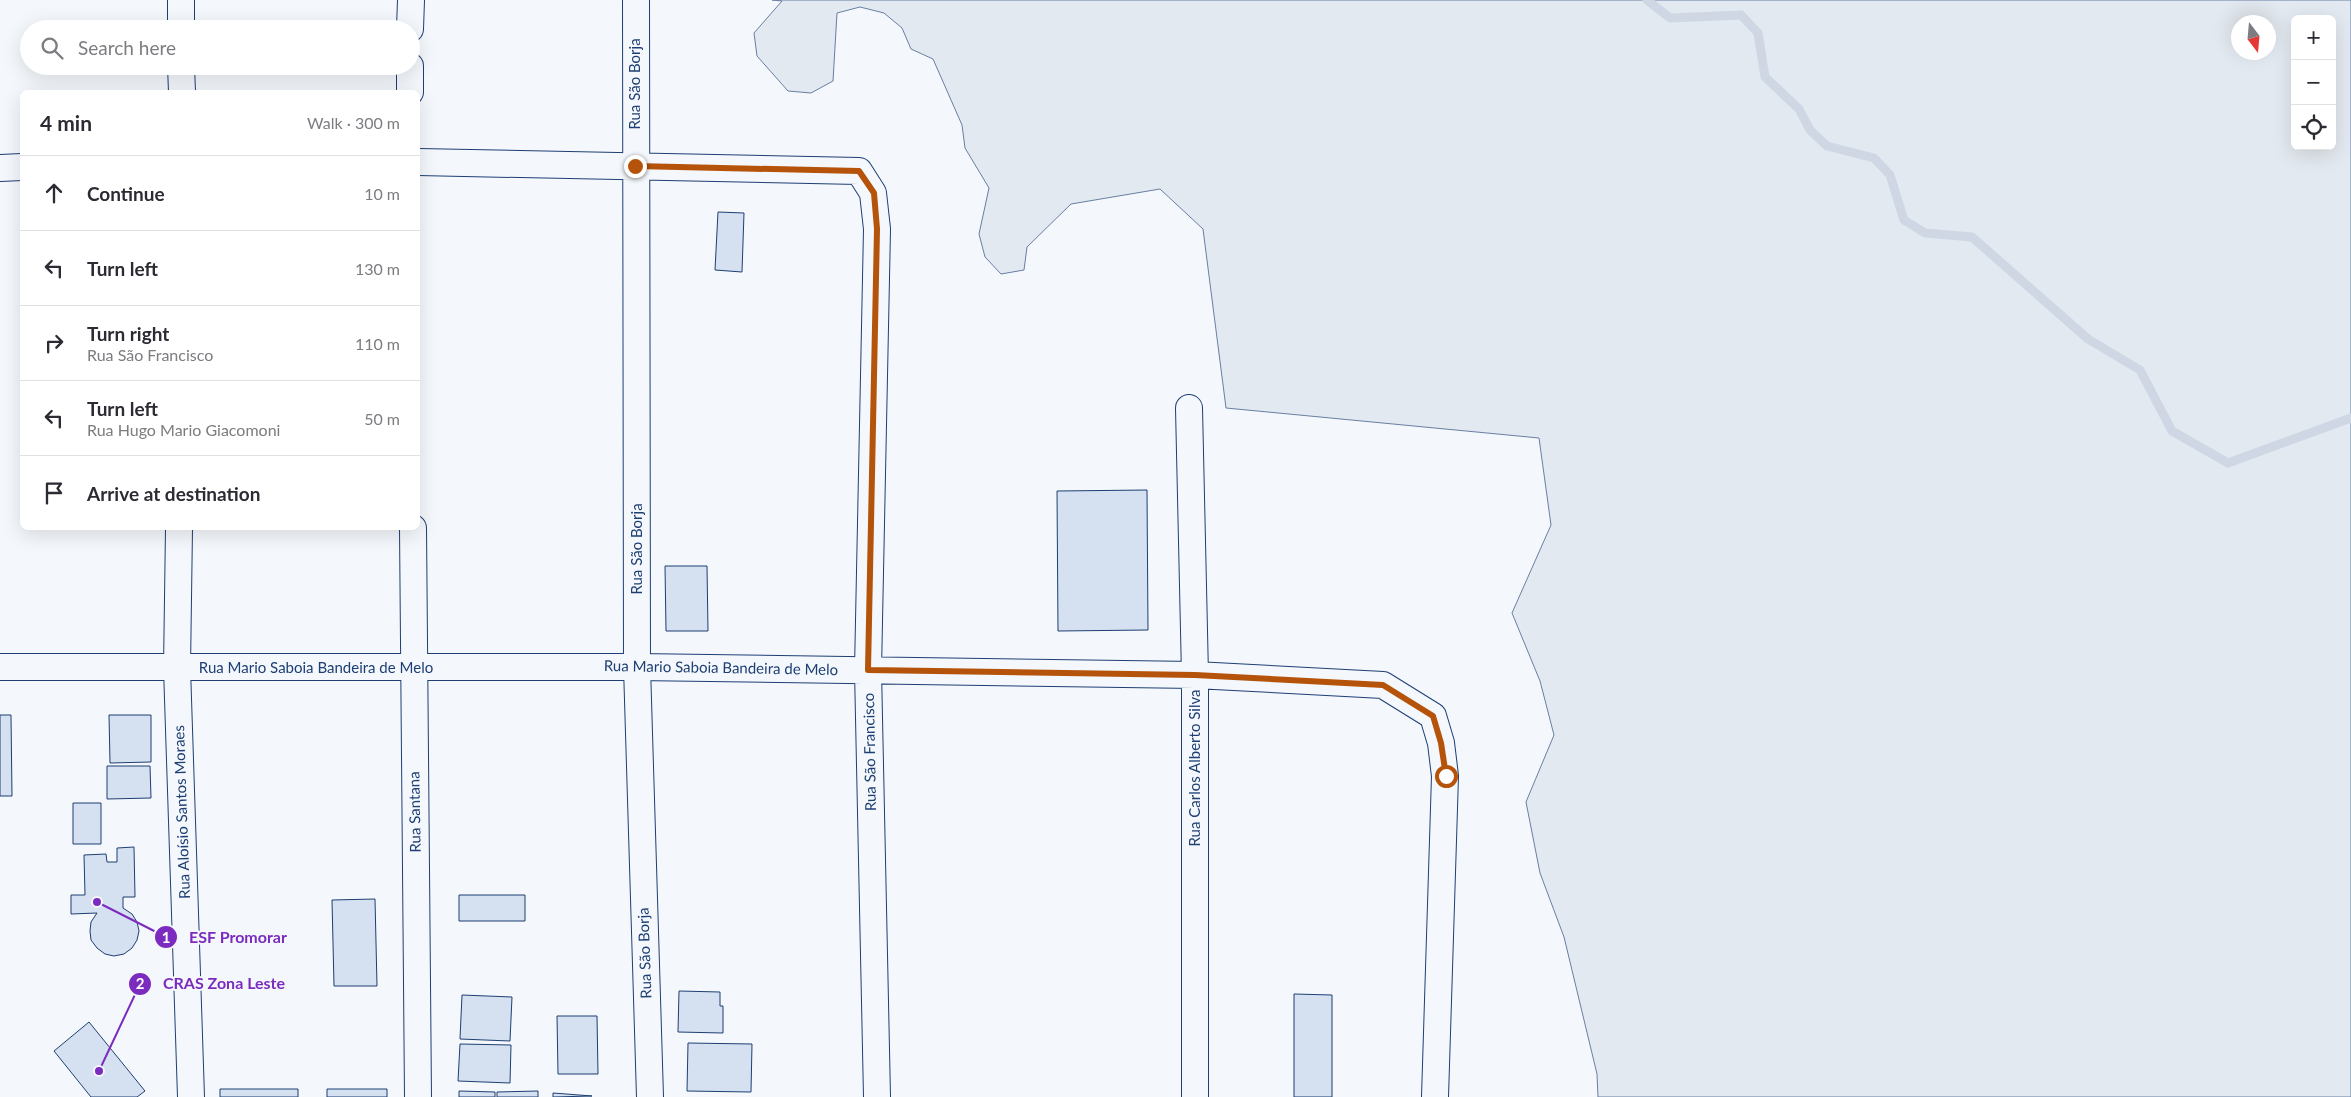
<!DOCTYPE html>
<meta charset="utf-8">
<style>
body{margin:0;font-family:Lato,sans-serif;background:#f2f2f3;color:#2b2b33}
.controls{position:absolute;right:15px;top:15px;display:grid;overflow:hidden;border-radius:8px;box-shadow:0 5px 20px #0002}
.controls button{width:45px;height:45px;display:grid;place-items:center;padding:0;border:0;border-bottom:1px solid #e1e1e2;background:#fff;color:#2b2b33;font:25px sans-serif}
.compass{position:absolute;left:2231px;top:15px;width:45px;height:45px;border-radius:50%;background:#fff;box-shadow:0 5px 20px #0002;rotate:164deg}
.stop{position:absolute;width:15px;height:15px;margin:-11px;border:4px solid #b45309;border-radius:50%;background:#fff}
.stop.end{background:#b45309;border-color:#fff;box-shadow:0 1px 5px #0008}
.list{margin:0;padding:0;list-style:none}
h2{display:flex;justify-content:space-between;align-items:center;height:65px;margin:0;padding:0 20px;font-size:21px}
h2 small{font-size:16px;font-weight:400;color:#7c7c81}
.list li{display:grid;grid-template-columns:32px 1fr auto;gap:15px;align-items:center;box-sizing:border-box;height:75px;padding:0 20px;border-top:1px solid #e1e1e2}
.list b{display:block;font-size:19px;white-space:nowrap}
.list p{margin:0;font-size:16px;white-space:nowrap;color:#7c7c81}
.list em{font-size:16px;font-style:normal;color:#7c7c81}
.icon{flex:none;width:28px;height:28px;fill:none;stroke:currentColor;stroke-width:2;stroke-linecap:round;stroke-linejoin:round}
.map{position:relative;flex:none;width:2351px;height:1097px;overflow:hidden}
.search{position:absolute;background:#fff;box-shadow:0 5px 20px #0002;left:20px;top:20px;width:400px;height:55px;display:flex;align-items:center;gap:12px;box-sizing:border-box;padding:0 18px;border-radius:28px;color:#7c7c81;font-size:19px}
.panel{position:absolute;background:#fff;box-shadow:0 5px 20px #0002;left:20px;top:90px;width:400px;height:440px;border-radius:8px}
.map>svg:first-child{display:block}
.green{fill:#e3e9f0;stroke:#687fa3;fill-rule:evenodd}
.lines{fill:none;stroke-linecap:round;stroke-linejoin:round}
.stream{stroke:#cfd7e4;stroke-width:9}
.building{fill:#d5e0f0;stroke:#1d3f73}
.street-casing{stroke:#1d3f73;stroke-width:28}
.street{stroke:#f4f7fb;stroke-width:26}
.route{stroke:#b45309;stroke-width:6}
.labels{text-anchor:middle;stroke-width:4;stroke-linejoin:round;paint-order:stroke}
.street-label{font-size:15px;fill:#1d3f73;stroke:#f4f7fb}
.leader{fill:none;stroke:#7b2cbf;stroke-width:2}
.callout-dot{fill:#7b2cbf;stroke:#f4f7fb;stroke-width:2}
.mark-label{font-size:15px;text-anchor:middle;font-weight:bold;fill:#fff}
.callout-label{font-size:16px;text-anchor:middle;font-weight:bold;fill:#7b2cbf;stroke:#f4f7fb;stroke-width:4;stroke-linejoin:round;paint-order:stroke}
</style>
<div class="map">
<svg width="2351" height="1097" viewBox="0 0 2351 1097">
<rect width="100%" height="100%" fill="#f4f7fb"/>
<path class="green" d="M772,0h1579v1097h-753l-1,-23 -33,-137 -24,-64 -14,-71 28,-67 -14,-54 -28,-68 39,-88 -12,-87 -313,-30 -23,-179 -43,-40 -89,15 -44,43 -3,23 -23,4 -16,-17 -6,-23 10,-46 -24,-40 -3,-23 -29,-66 -22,-10 -9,-21 -18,-15 -24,-6 -23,6 -4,68 -22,12 -23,-2 -31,-35 -3,-23 28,-32zM2295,19h37v127h-37zM2268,22v30h-30v-30z"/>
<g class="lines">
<path class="stream" d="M1647,0l23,18 71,-3 17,18 7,44 34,32 11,21 17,16 47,12 16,17 14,45 21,13 47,4 116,102 52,31 32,61 56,32 123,-45"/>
</g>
<path class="building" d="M718,212l26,1 -2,59 -27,-2z
M1147,490l1,140 -90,1 -1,-140z
M665,566h42l1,65h-42z
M0,715h11l1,81h-12z
M109,715h42v47l-41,1z
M107,766h43l1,32 -44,1z
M73,803h28v41h-28z
M134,847l1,50h-12v11l9,6 5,8 2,9 -2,9 -5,8 -8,6 -10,2 -9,-2 -8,-6 -6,-8 -1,-9 1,-9 6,-9 -26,1v-19h14l-1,-40 22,-1 1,8h10v-14z
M459,895h66v26h-66z
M375,899l2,87h-43l-2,-86z
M679,991l41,1v14h3v27l-45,-1z
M1294,994l38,1v102h-38z
M462,995l50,2 -2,44 -50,-2z
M557,1016h40l1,58h-40z
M89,1022l56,69 -8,6h-46l-37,-46z
M688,1043l64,1 -1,48 -64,-1z
M460,1044l51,1 -1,38 -52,-2z
M220,1089h78v8h-78z
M327,1089h60v8h-60z
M459,1091l36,1v5h-36z
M538,1091v6h-41v-5z
M553,1093l39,3 -39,1z"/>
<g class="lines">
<g class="street-casing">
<path id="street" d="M181,0v29
M636,0l1,667 13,430
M410,29l1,-29
M181,66l1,26
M410,92v-26
M418,162l441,9 14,22 4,36 -9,441 9,427
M0,168l22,-1
M1189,408l6,267v422
M179,528l-2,140 14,429
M413,528l5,569
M0,667h637l558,8 188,10 50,31 8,27 4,33 -10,321"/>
</g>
<use href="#street" class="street"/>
</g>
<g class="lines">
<path class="route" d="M635,166l224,5 15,22 3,36 -9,441 327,5 188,10 50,31 8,27 5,33"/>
</g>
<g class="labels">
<g class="street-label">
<text transform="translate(635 84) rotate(-90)" y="5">Rua São Borja</text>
<text transform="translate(637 549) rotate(-90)" y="5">Rua São Borja</text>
<text x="316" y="673">Rua Mario Saboia Bandeira de Melo</text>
<text transform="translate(721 668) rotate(1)" y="5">Rua Mario Saboia Bandeira de Melo</text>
<text transform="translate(870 752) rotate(-91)" y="5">Rua São Francisco</text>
<text transform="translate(1195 768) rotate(-90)" y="5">Rua Carlos Alberto Silva</text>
<text transform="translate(182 812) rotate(-92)" y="5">Rua Aloísio Santos Moraes</text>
<text transform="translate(415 812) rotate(-91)" y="5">Rua Santana</text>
<text transform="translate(645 953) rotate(-92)" y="5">Rua São Borja</text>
</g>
</g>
<path class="leader" d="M97 902L166 937M99 1071L140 984"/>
<g class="callout-dot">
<circle cx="97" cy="902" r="5"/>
<circle cx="99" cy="1071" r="5"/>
<circle cx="166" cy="937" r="12"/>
<circle cx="140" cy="984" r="12"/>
</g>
<g class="mark-label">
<text x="166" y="943">1</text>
<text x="140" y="989">2</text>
</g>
<g class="callout-label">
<text x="238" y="943">ESF Promorar</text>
<text x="224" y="989">CRAS Zona Leste</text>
</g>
</svg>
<div class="controls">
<button>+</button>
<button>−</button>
<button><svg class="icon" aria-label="locate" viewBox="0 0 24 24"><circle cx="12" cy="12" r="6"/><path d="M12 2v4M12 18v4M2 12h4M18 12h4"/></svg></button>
</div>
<svg class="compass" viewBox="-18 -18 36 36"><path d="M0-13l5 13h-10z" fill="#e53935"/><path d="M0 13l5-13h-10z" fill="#7c7c81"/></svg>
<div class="stop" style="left:1446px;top:776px"></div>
<div class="stop end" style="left:635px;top:166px"></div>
<div class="search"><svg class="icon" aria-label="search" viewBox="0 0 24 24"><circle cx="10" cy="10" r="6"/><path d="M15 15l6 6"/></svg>Search here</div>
<section class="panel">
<h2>4 min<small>Walk · 300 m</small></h2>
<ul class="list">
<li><svg class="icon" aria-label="ahead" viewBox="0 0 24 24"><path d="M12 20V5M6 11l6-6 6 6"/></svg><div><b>Continue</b></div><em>10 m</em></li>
<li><svg class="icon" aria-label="left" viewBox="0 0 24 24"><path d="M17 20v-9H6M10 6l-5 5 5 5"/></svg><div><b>Turn left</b></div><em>130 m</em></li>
<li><svg class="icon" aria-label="right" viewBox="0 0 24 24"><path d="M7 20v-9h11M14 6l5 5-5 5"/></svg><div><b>Turn right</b><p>Rua São Francisco</p></div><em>110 m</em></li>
<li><svg class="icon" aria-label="left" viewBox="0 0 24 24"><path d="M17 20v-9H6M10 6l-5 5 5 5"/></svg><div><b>Turn left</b><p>Rua Hugo Mario Giacomoni</p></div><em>50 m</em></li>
<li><svg class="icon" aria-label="arrive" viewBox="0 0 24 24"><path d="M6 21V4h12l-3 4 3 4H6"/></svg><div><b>Arrive at destination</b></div></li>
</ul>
</section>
</div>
